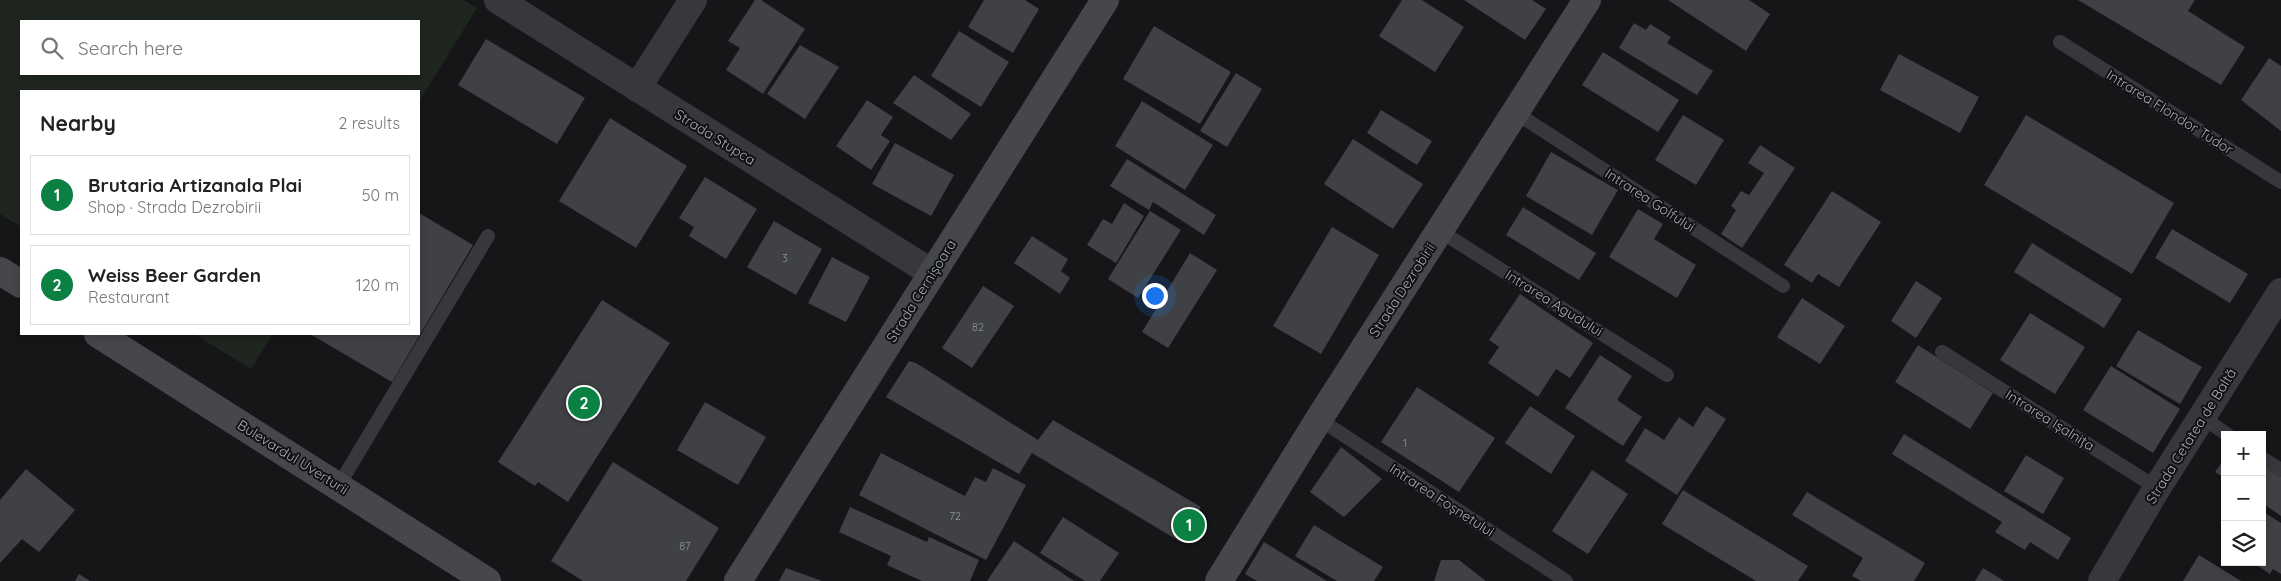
<!DOCTYPE html>
<meta charset="utf-8">
<style>
body{margin:0;font-family:Quicksand,sans-serif;background:#f2f2f2;color:#222}
.controls{position:absolute;right:15px;bottom:15px;display:grid;overflow:hidden;border-radius:0px;box-shadow:0 2px 8px #0003}
.controls button{width:45px;height:45px;display:grid;place-items:center;padding:0;border:0;border-bottom:1px solid #e0e0e0;background:#fff;color:#222;font:25px sans-serif}
.you{position:absolute;left:1154px;top:295px;width:18px;height:18px;margin:-12px;border:4px solid #fff;border-radius:50%;background:#1a73e8;box-shadow:0 0 0 8px #1a73e833}
.badge{display:grid;place-items:center;width:32px;height:32px;border-radius:50%;background:#0b8043;color:#fff;font-size:16px;font-weight:700}
.pin{position:absolute;translate:-50% -50%;border:2px solid #fff;box-shadow:0 1px 5px #0006}
.list{margin:0;padding:0;list-style:none}
h2{display:flex;justify-content:space-between;align-items:center;height:65px;margin:0;padding:0 20px;font-size:21px}
h2 small{font-size:16px;font-weight:400;color:#767676}
.list li{display:grid;grid-template-columns:32px 1fr auto;gap:15px;align-items:center;box-sizing:border-box;height:80px;margin:0 10px 10px;padding:0 10px;border:1px solid #e0e0e0;border-radius:0px}
.list b{display:block;font-size:19px;white-space:nowrap}
.list p{margin:0;font-size:16px;white-space:nowrap;color:#767676}
.list em{font-size:16px;font-style:normal;color:#767676}
.icon{flex:none;width:28px;height:28px;fill:none;stroke:currentColor;stroke-width:2;stroke-linecap:round;stroke-linejoin:round}
.map{position:relative;flex:none;width:2281px;height:581px;overflow:hidden}
.search{position:absolute;background:#fff;box-shadow:0 2px 8px #0003;left:20px;top:20px;width:400px;height:55px;display:flex;align-items:center;gap:12px;box-sizing:border-box;padding:0 18px;border-radius:0px;color:#767676;font-size:19px}
.panel{position:absolute;background:#fff;box-shadow:0 2px 8px #0003;left:20px;top:90px;width:400px;height:245px;border-radius:0px}
.map>svg:first-child{display:block}
.green{fill:#1e261f;fill-rule:evenodd}
.building{fill:#404145}
.lines{fill:none;stroke-linecap:round;stroke-linejoin:round}
.lane{stroke:#37383d;stroke-width:14}
.street{stroke:#37383d;stroke-width:28}
.secondary{stroke:#45474d;stroke-width:28}
.labels{text-anchor:middle;stroke-width:4;stroke-linejoin:round;paint-order:stroke}
.number-label{font-size:11px;fill:#8e929b}
.street-label{font-size:14px;fill:#a8adb8;stroke:#111113}
</style>
<div class="map">
<svg width="2281" height="581" viewBox="0 0 2281 581">
<rect width="100%" height="100%" fill="#161618"/>
<path class="green" d="M0,0h464l13,8 -58,94v-11h-398v136l-21,-13zM21,21h398v53h-398z
M194,334h79l-22,35z"/>
<path class="building" d="M755,0h6l44,29 -42,65 -37,-24 14,-22 -12,-7z
M984,0h41l14,9 -26,44 -45,-26z
M1402,0h20l42,27 -29,45 -56,-36z
M1464,0h68l14,9 -21,31z
M1668,0h81l21,14 -24,37z
M2078,0h117l-7,11 57,36 -24,38z
M1634,23l12,7 4,-6 21,13 -4,6 46,28 -16,24 -78,-47z
M1154,26l77,46 -31,52 -77,-45z
M959,31l50,31 -28,45 -50,-31z
M486,39l99,59 -28,46 -99,-59z
M800,45l39,22 -34,52 -38,-25z
M1603,52l76,48 -21,32 -76,-47z
M1899,54l80,43 -19,36 -80,-43z
M2269,58l12,8v65l-40,-31z
M1236,73l26,16 -35,58 -27,-16z
M914,75l57,39 -20,26 -58,-37z
M867,100l26,17 -12,18 9,6 -19,29 -35,-24z
M1142,101l71,44 -28,45 -70,-44z
M1381,110l51,31 -15,24 -50,-32z
M1683,115l41,25 -28,45 -41,-25z
M2026,115l148,88 -42,71 -148,-89z
M610,118l77,48 -51,82 -77,-47z
M1353,139l70,45 -30,45 -69,-45z
M895,143l59,32 -23,41 -59,-32z
M1760,145l35,23 -53,80 -21,-14 15,-24 -5,-4 10,-15 8,4 15,-22 -16,-10z
M1551,152l67,38 -26,45 -66,-39z
M1127,159l89,56 -12,20 -51,-33 -4,8 -39,-24z
M705,177l52,32 -31,50 -37,-23 5,-9 -15,-9z
M1832,191l49,31 -42,65 -21,-13 -6,9 -28,-18z
M1124,203l20,13 -28,47 -29,-18 16,-26 9,5z
M1523,207l73,46 -17,27 -73,-45z
M1638,209l25,15 -9,15 42,26 -19,33 -68,-41z
M1150,211l31,19 -43,68 -30,-19z
M419,213l54,32 -81,137 -82,-48h109z
M774,221l48,28 -26,46 -49,-28z
M1332,227l47,28 -58,99 -48,-28z
M2172,229l76,45 -18,29 -75,-45z
M1032,236l36,23 -7,12 9,7 -10,16 -46,-31z
M2032,243l90,56 -18,29 -90,-56z
M1190,253l27,17 -49,78 -26,-16z
M832,257l38,20 -24,45 -38,-19z
M1916,281l26,17 -26,40 -25,-17z
M983,286l31,20 -42,62 -30,-20z
M1520,294l73,49 -23,35 -14,-9 -18,28 -50,-34 11,-16 -10,-7z
M1802,298l43,28 -25,38 -43,-27z
M602,300l68,43 -102,159 -30,-20 -3,4 -37,-24z
M2030,313l55,34 -30,47 -55,-34z
M2138,330l64,37 -22,37 -64,-38z
M1918,345l75,48 -23,36 -75,-47z
M1600,355l32,21 -15,24 25,17 -19,29 -58,-38z
M909,361l7,2 122,77 15,-20 148,87 -22,34 -147,-88 -13,21 -133,-77z
M2111,366l69,43 -27,44 -70,-43z
M1417,387l78,51 -36,54 -78,-50z
M705,402l61,35 -28,48 -61,-35z
M1530,406l45,30 -24,38 -46,-31z
M1706,406l20,13 -49,76 -52,-34 20,-33 19,12 15,-23 14,10z
M1904,434l167,104 -13,22 -28,-18 -5,8 -30,-18 7,-10 -110,-68z
M1341,447l41,32 -38,38 -34,-25z
M881,453l84,43 10,-19 11,5 7,-14 33,17 -40,75 -127,-65z
M2026,455l38,23 -21,36 -39,-23z
M2225,458v20l-10,-6z
M613,462l106,66 -33,53h-103l-32,-20z
M2262,464l19,12v40l-19,-13z
M26,469l49,41 -36,42 -17,-13 -22,24v-63z
M1592,470l36,24 -40,60 -36,-23z
M1683,490l125,76 -10,15h-42l-94,-57z
M1807,492l118,71 -11,18h-53l-9,-5 11,-18 -71,-43z
M850,507l77,35 2,-5 50,23 -9,21h-48l-35,-16 4,-9 -52,-24z
M2262,511l19,12v51l-8,-5 -3,5 -18,-12h10z
M1063,517l56,36 -19,28h-15l-45,-28z
M1314,525l69,42 -9,14h-37l-42,-25z
M1014,541l60,40h-87z
M1264,542l63,39h-70l-12,-7z
M2199,555l42,26h-58z
M1441,560h18l27,21h-52z
M786,568l36,13h-43z
M1983,568l21,13h-29z
M79,574l11,7h-15z"/>
<g class="lines">
<path class="lane" d="M2060,42l221,140
M1516,113l267,173
M1440,231l227,144
M1942,352l215,136
M2202,417l26,18
M1319,419l247,162
M2262,458l19,12
M339,485l149,-249"/>
<path class="street" d="M498,0l434,273
M637,88l56,-88
M2102,581l55,-93 124,-196"/>
<path class="secondary" d="M0,271l21,13
M98,334l389,247
M738,581l367,-581
M1219,581l100,-162 268,-419"/>
</g>
<g class="labels">
<g class="number-label">
<text x="785" y="262">3</text>
<text x="978" y="331">82</text>
<text x="1405" y="447">1</text>
<text x="955" y="520">72</text>
<text x="685" y="550">87</text>
</g>
<g class="street-label">
<text transform="translate(2170 112) rotate(32)" y="5">Intrarea Flondor Tudor</text>
<text transform="translate(715 137) rotate(32)" y="5">Strada Stupca</text>
<text transform="translate(1650 200) rotate(33)" y="5">Intrarea Golfului</text>
<text transform="translate(1402 290) rotate(-57)" y="5">Strada Dezrobirii</text>
<text transform="translate(921 291) rotate(-58)" y="5">Strada Cernișoara</text>
<text transform="translate(1554 303) rotate(32)" y="5">Intrarea Agudului</text>
<text transform="translate(2050 420) rotate(32)" y="5">Intrarea Ișalnița</text>
<text transform="translate(2191 436) rotate(-58)" y="5">Strada Cetatea de Baltă</text>
<text transform="translate(293 457) rotate(32)" y="5">Bulevardul Uverturii</text>
<text transform="translate(1442 500) rotate(33)" y="5">Intrarea Foșnetului</text>
</g>
</g>
</svg>
<div class="controls">
<button>+</button>
<button>−</button>
<button><svg class="icon" aria-label="layers" viewBox="0 0 24 24"><path d="M12 4l9 5-9 5-9-5zM3 14l9 5 9-5"/></svg></button>
</div>
<div class="you"></div>
<div class="pin badge" style="left:1189px;top:525px">1</div>
<div class="pin badge" style="left:584px;top:403px">2</div>
<div class="search"><svg class="icon" aria-label="search" viewBox="0 0 24 24"><circle cx="10" cy="10" r="6"/><path d="M15 15l6 6"/></svg>Search here</div>
<section class="panel">
<h2>Nearby<small>2 results</small></h2>
<ul class="list">
<li><span class="badge">1</span><div><b>Brutaria Artizanala Plai</b><p>Shop · Strada Dezrobirii</p></div><em>50 m</em></li>
<li><span class="badge">2</span><div><b>Weiss Beer Garden</b><p>Restaurant</p></div><em>120 m</em></li>
</ul>
</section>
</div>
